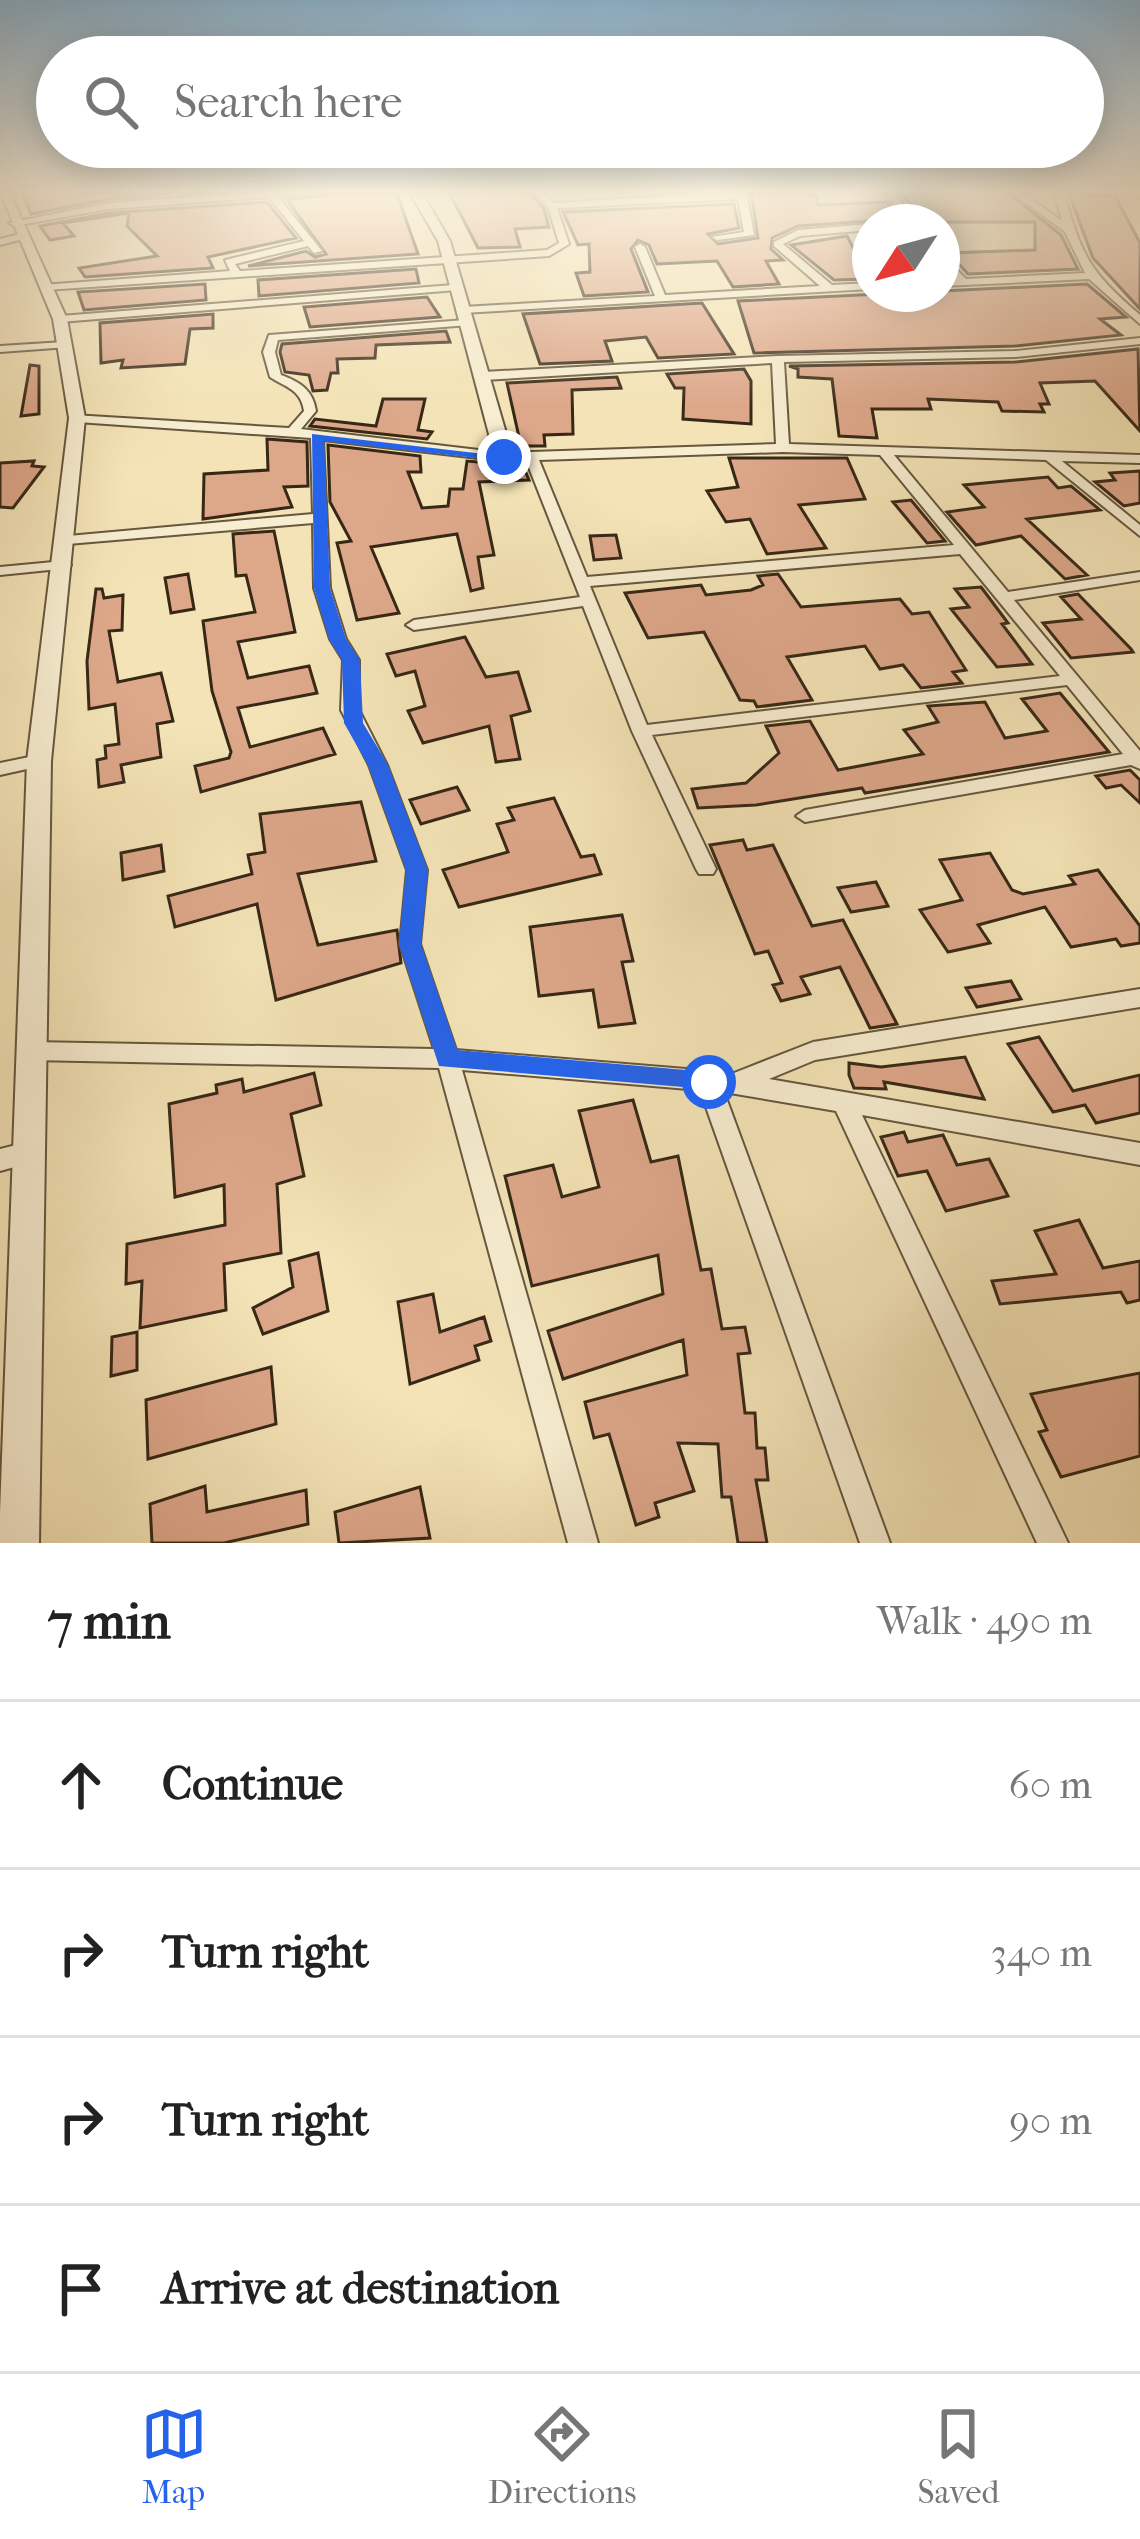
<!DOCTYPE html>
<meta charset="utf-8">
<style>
body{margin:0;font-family:"IM FELL French Canon",serif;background:#f6f6f6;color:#222}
.compass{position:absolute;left:852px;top:204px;width:108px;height:108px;border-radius:50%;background:#fff;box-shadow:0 6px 30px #0003;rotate:234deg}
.stop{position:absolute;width:36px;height:36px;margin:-27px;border:9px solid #2563eb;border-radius:50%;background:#fff}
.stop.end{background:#2563eb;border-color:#fff;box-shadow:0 3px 12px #0008}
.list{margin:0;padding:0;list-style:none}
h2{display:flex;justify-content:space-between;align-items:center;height:156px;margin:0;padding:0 48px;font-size:51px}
h2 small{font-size:39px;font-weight:400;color:#767676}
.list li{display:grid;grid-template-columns:78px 1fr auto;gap:36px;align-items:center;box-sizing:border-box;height:168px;padding:0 48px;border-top:3px solid #e0e0e0}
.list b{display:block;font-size:45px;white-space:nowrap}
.list em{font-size:39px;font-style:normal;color:#767676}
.icon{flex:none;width:66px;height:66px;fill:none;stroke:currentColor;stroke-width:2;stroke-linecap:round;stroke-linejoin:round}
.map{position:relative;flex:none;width:1140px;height:1543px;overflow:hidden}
.search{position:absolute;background:#fff;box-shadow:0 6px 30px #0003;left:36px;right:36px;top:36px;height:132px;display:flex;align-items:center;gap:30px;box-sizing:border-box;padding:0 42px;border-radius:66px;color:#767676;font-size:45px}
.sheet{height:828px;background:#fff}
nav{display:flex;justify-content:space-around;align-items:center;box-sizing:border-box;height:168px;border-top:3px solid #e0e0e0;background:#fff;font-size:33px;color:#767676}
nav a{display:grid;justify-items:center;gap:6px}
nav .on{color:#2563eb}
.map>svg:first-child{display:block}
.building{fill:#dda78a;stroke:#372816;stroke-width:3}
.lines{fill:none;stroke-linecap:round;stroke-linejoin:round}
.minor-casing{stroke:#66573e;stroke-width:4}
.tertiary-casing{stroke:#66573e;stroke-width:4}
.minor{fill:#f7edd0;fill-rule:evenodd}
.tertiary{fill:#f7edd0;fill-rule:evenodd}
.route{fill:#2563eb}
</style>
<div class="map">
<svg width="1140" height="1543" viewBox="0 0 1140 1543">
<rect width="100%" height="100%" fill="#f3e3b6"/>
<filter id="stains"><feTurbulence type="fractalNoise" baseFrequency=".00167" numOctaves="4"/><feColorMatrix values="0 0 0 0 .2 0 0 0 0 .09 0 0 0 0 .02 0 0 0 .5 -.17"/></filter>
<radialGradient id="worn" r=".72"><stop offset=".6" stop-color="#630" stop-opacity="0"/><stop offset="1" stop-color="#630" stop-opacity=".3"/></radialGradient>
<path class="building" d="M22,191l98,3 82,-3 -93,8 -78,15z
M357,191h39l22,63 -170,12 58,-15 9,6 11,-3 -39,-54z
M463,191h65l16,18 5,18 -34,2 5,18 -42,1 -28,-54z
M793,191l23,5 2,9 69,-3 11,17 -100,7 -26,12 -1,11 12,11 -17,1 13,23 -46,3 -16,-26 -60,3 -8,-19 -11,-5 -7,9 17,43 -64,4 -8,-23 14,-1 -1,-28 -11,1 -15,-33 171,-8 5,24 -31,6 10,10 40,-6 -7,-46z
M900,191h106l55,44 17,34 -110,5 -19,-21 86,-3v-28h-111z
M1069,194l46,2 25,47v66l-47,-51z
M267,202l29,36 -88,19 5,11 -128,9 -6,-9 78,-12 -30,-30 2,-13 -66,10 11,13 -24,4 -10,-14 70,-13z
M847,236l23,43 -36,1 -43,-35z
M416,269l3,14 -160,13 -1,-16z
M205,284l1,16 -122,10 -6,-18z
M1087,284l39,33 -26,2 21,16 -106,11 -261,7 -16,-52z
M427,297l13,20 -130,10 -6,-20z
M702,303l32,51 -76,4 -12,-21 -41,4 7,20 -72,3 -17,-50z
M213,314v14l-23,1 -5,35 -64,4 2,-8 -22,3 -1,-40z
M446,331l4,11 -74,3 -1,13 -38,1 1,14h-7l-4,17 -14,1 -4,-16 -24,-3 -5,-20 2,-8z
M1138,349l2,82 -45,-50 -55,2 9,21h-9l4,8 -42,-1 -4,-9 -70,-3 3,10h-59l5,29 -38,-2 -7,-57 -34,-2v-8l-9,-3 226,-4z
M30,365l9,1v48l-18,2z
M744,369l7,12v43l-68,-5 1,-31h-9l-8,-14z
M617,377l4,11 -49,2 1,44 -29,1 1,11h-24l-14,-63z
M383,399h42l-7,31 14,2 -5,7 -117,-13 5,-7 61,7z
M267,439l40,3 1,44 -24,1 8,20 -89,12 1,-45 64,-4z
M328,445l92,11 1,16h-13l14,36 26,-2 2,-17h13l4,-28 56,5 6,14 -50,2 15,73 -16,2 5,31 -12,3 -14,-57 -86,13 28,66 -42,7 -20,-77 14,-2 -21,-39z
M729,458h118l18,41 -66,6 27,43 -59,6 -17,-35 -24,3 -19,-31 31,-4z
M34,461l-2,5 12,1 -31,41 -13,-1v-44z
M1140,471v32l-16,3 -29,-24 20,-2 -5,-7z
M1048,477l10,11 13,-2 29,24 -73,9 60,56 -22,4 -44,-43 -45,9 -29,-33 37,-5 -20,-22z
M911,500l34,41 -18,2 -34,-41z
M274,531l21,101 -57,10 10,36 61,-12 8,27 -79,15 12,39 73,-19 12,26 -134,38 -6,-26 34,-8 2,-6 -19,-61 -9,-70 52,-9 -9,-37 -10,1 -3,-42z
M616,535l5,23 -27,2 -4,-24z
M188,574l6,35 -23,4 -6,-35z
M778,574l23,33 99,-8 12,15 17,-2 37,58 -13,2 9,11 -41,5 -18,-23 -23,4 -15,-23 -21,3 -57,8 25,43 -55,7 -3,-6 -14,-1 -36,-68 -56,6 -23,-45 76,-8 5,10 45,-5 12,-5 -5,-9z
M981,587l27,36 -6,1 30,40 -35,3 -46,-58 18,-2 -14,-18z
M96,589h6l2,9 19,-3 -1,35 -13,1 9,51 43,-9 12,48 -16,3 4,33 -40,8 3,17 -25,5 -2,-27 9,-2 -1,-12 14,-2 -4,-40 -26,5 -2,-48z
M1078,594l53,55 2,3 -62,6 -28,-35 38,-4 -20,-22z
M465,637l21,40 32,-5 12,39 -19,5 9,43 -24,3 -7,-36 -66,17 -15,-32 17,-5 -10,-35 -19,5 -9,-22z
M1060,693l49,59 -244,41 -3,-5 -106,17 -58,3 -6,-19 54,-6 33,-30 -13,-27 44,-5 28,49 85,-16 -19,-24 34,-8 -10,-16 57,-4 20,36 42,-7 -25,-32z
M1130,770l10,10v23l-19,-18 -15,3 -10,-12z
M457,787l12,23 -48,14 -11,-24z
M554,798l27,59 13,-2 7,19 -142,33 -16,-37 65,-18 -11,-28 17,-4 -6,-12z
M361,802l15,59 -78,13 20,71 79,-15 4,33 -125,37 -19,-96 -82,23 -7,-31 84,-22 -4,-19 17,-3 -5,-38z
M743,840l4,10 26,-5 39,81 31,-6 54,104 -27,4 -30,-61 -39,10 9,17 -29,7 -8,-16 9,-2 -14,-32 -13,3 -45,-109z
M161,845l3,26 -41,9 -2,-27z
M990,853l22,37 11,4 52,-10 -6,-8 29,-6 42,56v17l-19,3 -5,-7 -45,8 -26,-40 -67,18 12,18 -42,9 -28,-42 42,-10 -22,-40z
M876,882l12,24 -37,6 -13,-24z
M622,915l11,46 -11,1 13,61 -36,4 -6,-37 -54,6 -9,-69z
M1011,981l10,18 -44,8 -11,-19z
M1039,1037l34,54 67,-16v38l-44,10 -11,-18 -32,7 -45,-68z
M965,1057l19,42 -100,-17 2,7 -32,-1 -5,-13v-12l32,4z
M314,1073l7,32 -30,9 13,62 -27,8 4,69 -57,11 2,46 -86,18 2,-47 -16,3 1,-40 98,-19 -1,-40 -49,12 -6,-93 48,-11 -1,-8 26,-6 2,13z
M633,1100l18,62 27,-6 23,114 10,-1 11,60 23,-2 5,26 -12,1 7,59h10l2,35h8l3,32h-12l11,63h-29l-7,-46h-9l-4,-53 -40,-1 16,48 -39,12 4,14 -23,8 -27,-91 -15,4 -9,-36 102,-27 -4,-35 -120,39 -15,-48 115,-37 -5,-39 -126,31 -27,-110 48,-11 9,32 37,-10 -20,-76z
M904,1132l4,10 35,-7 14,30 32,-6 19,37 -62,15 -19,-40 -29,5 -17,-39z
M1079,1220l24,48 37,-7v39l-13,3 -6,-11 -121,12 -8,-23 64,-7 -21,-43z
M318,1253l10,58 -65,23 -10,-26 40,-21 -4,-26z
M433,1294l7,38 44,-15 7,24 -16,5 4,14 -69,24 -12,-82z
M137,1332v38l-26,6 1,-39z
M271,1367l5,57 -128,35 -2,-59z
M1140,1373v83l-79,21 -22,-45 8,-2 -16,-36z
M205,1486l2,26 99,-22 2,34 -84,19h-72l-2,-39z
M420,1487l10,51 -91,5 -4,-31z"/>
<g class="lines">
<g class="minor-casing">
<path id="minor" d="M265,191h59l-46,6 44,54 -8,2 -6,-7 -73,18 5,7 307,-21 12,-7 -11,-36 -16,-16h10l12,12 192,-12 8,44 -37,5 -5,-3 32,-5 -6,-33 -181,9 12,36 -20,12 -503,34 -5,-3 1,-2 188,-14 -5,-11 79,-19 -35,-44 -160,12 -95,17 -5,-3 100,-20z
M885,191h9l21,31h-10z
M1010,191h10l42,30 -8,-30h9c19,65 25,79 77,124v9l-51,-45 -147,7v-6l13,-1 -13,-15v-9l24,24 119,-6 -20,-41z
M1136,191h4v6l-3,-1z
M870,224v6l-70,6 -17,8 49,41 38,-2v6l-407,24 -5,-3 5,-3 192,-11 -20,-49 5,-3 5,3 20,48 155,-9 -46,-40v-4l24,-12z
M20,234l5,3 -2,2 -23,6v-6z
M453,285l5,3 -1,2 -397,32 -5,-3 5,-3z
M465,320l4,1v4l-191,15 -3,12 6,23c19,7 32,15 35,36l-15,18 203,24 272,-9 -4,-81 -289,17 -6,-4 6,-4 295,-16 237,-5 125,-13v6l-125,13 -231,5 5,82 351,11v8l-78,-2 78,64v11l-94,-76 -152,-5 114,137 132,-20v8l-126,20 126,151v18l-9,-4 -326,57 -9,-6 9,-6 318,-56 -56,-69 -415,50 64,134 -3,5h-14l-3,-5 -64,-138 -49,-125 -169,24 -8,-5 8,-5 166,-23 -54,-137 -22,1 -181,-21 7,148 16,51 13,21v50l28,55 40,105 -7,74 36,106 278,23 79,-31 327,-53v18l-325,53 -46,19 371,64v22l-278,-50 206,428h-31l-201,-432 -112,-19 166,451h-30l-160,-453 -238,-20 136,473h-30l-129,-475 -408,-8 -8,-2 -3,-7 3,-7 8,-2 403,7 -34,-105 7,-74 -38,-105 -28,-55 2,-50 -13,-21 -16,-51 -1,-65 -245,21 -7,-4 7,-4 245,-22 -2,-76 -234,-16 -6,-4 2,-3 216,13 15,-17c-3,-22 -19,-24 -34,-34l-7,-25 6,-17zM783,452l97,3 74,90 -367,32 -48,-117zM960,554l100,122 -413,49 -57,-139z
M64,342l6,3 -2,2 -68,5v-6z
M64,561l7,4 -2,3 -69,7v-8z
M39,755l6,2 3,4 -3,4 -45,10v-12z
M28,1142l8,3 4,8 -4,8 -36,10v-22z"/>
</g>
<g class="tertiary-casing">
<path id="tertiary" d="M0,191h9l58,128 18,99 -34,343 -12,782h-39v-30l27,-752 42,-343 -16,-99z
M409,191h12l29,50 63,216 -3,4 -15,-4 -57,-216z"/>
</g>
<use href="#minor" class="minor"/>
<use href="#tertiary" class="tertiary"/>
</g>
<linearGradient id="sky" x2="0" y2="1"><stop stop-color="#8bb7d5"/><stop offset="0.47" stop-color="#faf2de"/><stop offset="1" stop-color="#faf2de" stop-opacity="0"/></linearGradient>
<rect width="1140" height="407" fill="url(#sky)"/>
<path class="route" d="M312,434l199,23 -7,4 -180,-20 6,147 16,51 14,21 3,63 25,42 40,105 -7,74 36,106 252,22 12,10 -3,8 -279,-24 -40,-122 7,-74 -38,-105 -24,-42 -2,-63 -13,-21 -15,-51z"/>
<rect width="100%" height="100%" filter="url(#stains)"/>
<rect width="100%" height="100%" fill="url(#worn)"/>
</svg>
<svg class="compass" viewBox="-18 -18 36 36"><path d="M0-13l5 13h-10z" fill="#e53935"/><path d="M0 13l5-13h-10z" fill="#767676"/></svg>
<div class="stop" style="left:709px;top:1082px"></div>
<div class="stop end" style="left:504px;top:457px"></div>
<div class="search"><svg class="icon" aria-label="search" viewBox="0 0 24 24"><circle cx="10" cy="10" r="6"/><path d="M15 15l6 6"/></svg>Search here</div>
</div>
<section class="sheet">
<h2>7 min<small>Walk · 490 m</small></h2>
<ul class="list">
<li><svg class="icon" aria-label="ahead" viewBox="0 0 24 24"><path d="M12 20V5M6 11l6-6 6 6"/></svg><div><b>Continue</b></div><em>60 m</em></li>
<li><svg class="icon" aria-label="right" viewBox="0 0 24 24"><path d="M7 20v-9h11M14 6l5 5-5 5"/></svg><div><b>Turn right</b></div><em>340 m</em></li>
<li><svg class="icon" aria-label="right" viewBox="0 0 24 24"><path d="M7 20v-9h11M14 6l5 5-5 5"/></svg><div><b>Turn right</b></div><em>90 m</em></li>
<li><svg class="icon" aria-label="arrive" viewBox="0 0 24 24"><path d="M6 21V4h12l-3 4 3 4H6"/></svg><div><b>Arrive at destination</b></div></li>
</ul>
</section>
<nav>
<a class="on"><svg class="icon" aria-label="map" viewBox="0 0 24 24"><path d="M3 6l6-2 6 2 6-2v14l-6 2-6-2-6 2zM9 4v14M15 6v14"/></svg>Map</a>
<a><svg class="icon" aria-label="directions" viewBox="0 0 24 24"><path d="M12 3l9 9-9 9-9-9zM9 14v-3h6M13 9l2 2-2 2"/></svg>Directions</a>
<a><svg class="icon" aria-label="saved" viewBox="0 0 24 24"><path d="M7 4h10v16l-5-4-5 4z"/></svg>Saved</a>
</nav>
